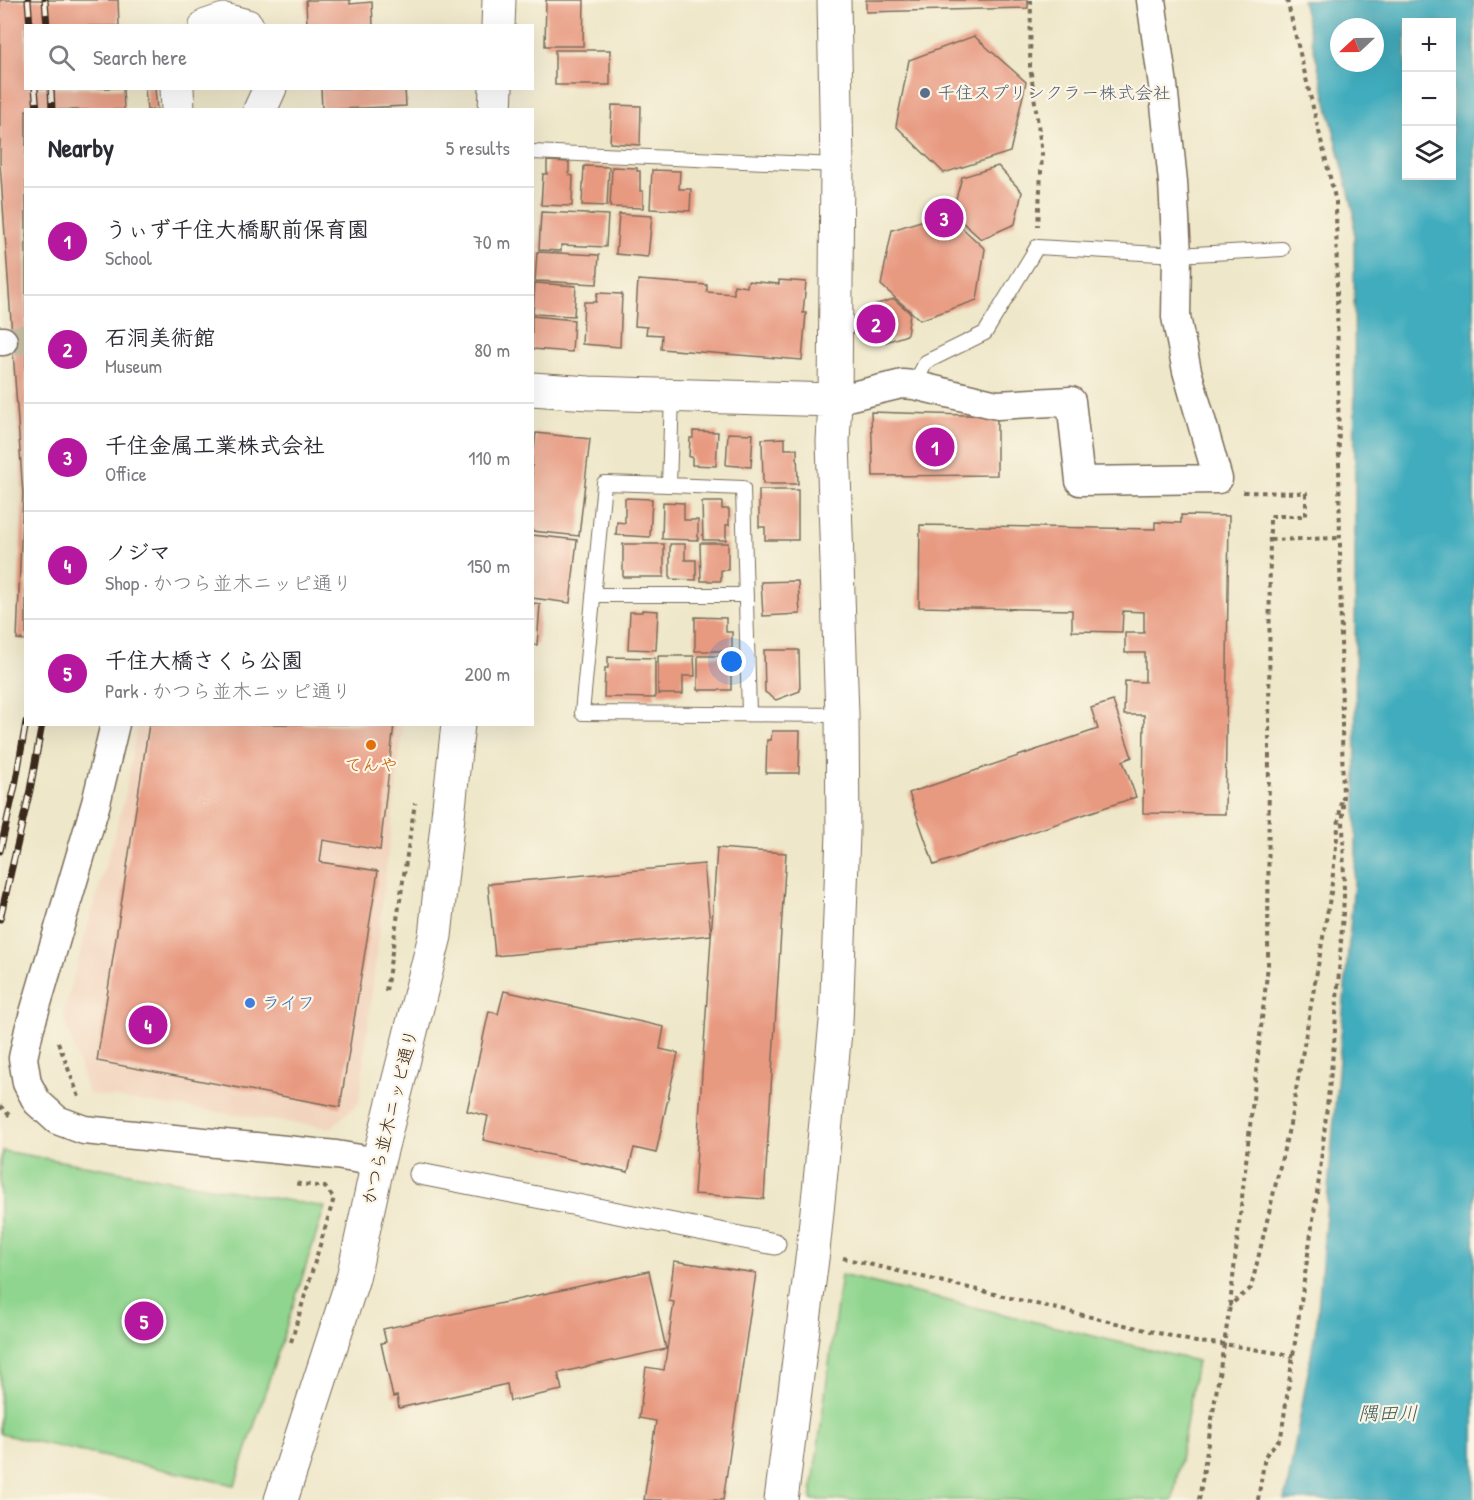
<!DOCTYPE html>
<meta charset="utf-8">
<style>
body{margin:0;font-family:"Patrick Hand","Klee One",sans-serif;background:#f7f7f7;color:#2b2b33}
.controls{position:absolute;right:18px;top:18px;display:grid;overflow:hidden;border-radius:0px;box-shadow:0 6px 24px #0002}
.controls button{width:54px;height:54px;display:grid;place-items:center;padding:0;border:0;border-bottom:2px solid #e1e1e2;background:#fff;color:#2b2b33;font:30px sans-serif}
.compass{position:absolute;left:1330px;top:18px;width:54px;height:54px;border-radius:50%;background:#fff;box-shadow:0 6px 24px #0002;rotate:248deg}
.you{position:absolute;left:732px;top:662px;width:21px;height:21px;margin:-15px;border:4px solid #fff;border-radius:50%;background:#1a73e8;box-shadow:0 0 0 9px #1a73e833}
.badge{display:grid;place-items:center;width:39px;height:39px;border-radius:50%;background:#b5179e;color:#fff;font-size:20px;font-weight:700}
.pin{position:absolute;translate:-50% -50%;border:3px solid #fff;box-shadow:0 2px 6px #0006}
.list{margin:0;padding:0;list-style:none}
h2{display:flex;justify-content:space-between;align-items:center;height:78px;margin:0;padding:0 24px;font-size:26px}
h2 small{font-size:20px;font-weight:400;color:#7c7c81}
.list li{display:grid;grid-template-columns:39px 1fr auto;gap:18px;align-items:center;box-sizing:border-box;height:108px;padding:0 24px;border-top:2px solid #e1e1e2}
.list b{display:block;font-size:22px;white-space:nowrap}
.list p{margin:0;font-size:20px;white-space:nowrap;color:#7c7c81}
.list em{font-size:20px;font-style:normal;color:#7c7c81}
.icon{flex:none;width:33px;height:33px;fill:none;stroke:currentColor;stroke-width:2;stroke-linecap:round;stroke-linejoin:round}
.map{position:relative;flex:none;width:1474px;height:1500px;overflow:hidden}
.search{position:absolute;background:#fff;box-shadow:0 6px 24px #0002;left:24px;top:24px;width:510px;height:66px;display:flex;align-items:center;gap:15px;box-sizing:border-box;padding:0 21px;border-radius:0px;color:#7c7c81;font-size:22px}
.panel{position:absolute;background:#fff;box-shadow:0 6px 24px #0002;left:24px;top:108px;width:510px;height:618px;border-radius:0px}
.map>svg:first-child{display:block}
.built{fill:#f2d4be}
.green{fill:#90d58f;stroke:#668056;stroke-width:1.5}
.water{fill:#3facbd;stroke:#3d6b6e;stroke-width:1.5;fill-rule:evenodd}
.building{fill:#e89a81}
.lines{fill:none;stroke-linecap:round;stroke-linejoin:round}
.minor-tunnel{stroke:#cac1a7;stroke-width:28;stroke-dasharray:28 14;stroke-linecap:butt}
.service-casing{stroke:#7a6c5a;stroke-width:16}
.pedestrian-casing{stroke:#7a6c5a;stroke-width:23}
.minor-casing{stroke:#7a6c5a;stroke-width:31}
.tertiary-casing{stroke:#7a6c5a;stroke-width:35}
.path{stroke:#7a6c5a;stroke-width:4;stroke-dasharray:4.5 4.5;stroke-linecap:butt}
.service{stroke:#fff;stroke-width:14}
.pedestrian{stroke:#fff;stroke-width:21}
.minor{stroke:#fff;stroke-width:28}
.tertiary{stroke:#fff;stroke-width:33}
.rail-casing{stroke:#3b2a1e;stroke-width:7}
.rail{stroke:#fcf5e5;stroke-width:4.5;stroke-dasharray:14;stroke-linecap:butt}
.service-dot{fill:#5c6f8a;stroke:#fcf5e5;stroke-width:2}
.food-dot{fill:#e8710a;stroke:#fcf5e5;stroke-width:2}
.shop-dot{fill:#3f7fe0;stroke:#fcf5e5;stroke-width:2}
.labels{text-anchor:middle;stroke-width:4.5;stroke-linejoin:round;paint-order:stroke}
.service-label{font-size:18px;fill:#4e5e75;stroke:#fcf5e5;text-anchor:start}
.food-label{font-size:18px;fill:#c56008;stroke:#fcf5e5}
.shop-label{font-size:18px;fill:#366cbe;stroke:#fcf5e5;text-anchor:start}
.street-label{font-size:18px;fill:#3b2a1e;stroke:#fcf5e5}
.water-label{font-size:20px;font-style:italic;fill:#3d5e5e;stroke:#fcf5e5}
</style>
<div class="map">
<svg width="1474" height="1500" viewBox="0 0 1474 1500">
<rect width="100%" height="100%" fill="#fcf5e5"/>
<filter id="ink" filterUnits="userSpaceOnUse"><feTurbulence type="fractalNoise" baseFrequency=".0167" numOctaves="2"/><feDisplacementMap in="SourceGraphic" scale="12" xChannelSelector="R" yChannelSelector="G"/><feConvolveMatrix kernelMatrix="1 2 1 2 8 2 1 2 1" color-interpolation-filters="sRGB"/></filter>
<filter id="wash" filterUnits="userSpaceOnUse"><feTurbulence type="fractalNoise" baseFrequency=".008" numOctaves="4" result="noise"/><feDisplacementMap in="SourceGraphic" scale="24" xChannelSelector="R" yChannelSelector="G"/><feGaussianBlur stdDeviation="1.35" result="paint"/><feColorMatrix in="noise" values="0 0 0 0 0 0 0 0 0 0 0 0 0 0 0 0 0 1.4 0 .05"/><feComposite in="paint" operator="in"/></filter>
<g filter="url(#wash)">
<rect width="100%" height="100%" fill="#eee7c9"/>
<path class="built" d="M137,725h266l-44,378 -29,25 -242,-34 -25,-81 62,-216z"/>
<path class="green" d="M3,1151l322,56 -90,278 -235,-51v-272z
M841,1275l356,86 -24,139h-362z"/>
<path class="water" d="M1302,0h172v1500h-189l32,-178 39,-465 -2,-644zM1406,22h46v154h-46zM1339,27h36v36h-36z"/>
<g id="blocks">
<path class="building" d="M0,0h118l1,26h-93v62h97l1,22h-98v530l-9,-1 6,-145 -23,-331z
M306,0h44v4l22,-2 1,24h-66z
M546,0h38l-1,46h-38z
M866,0h162v8l-162,4z
M974,36l52,46 -16,70 -66,21 -48,-47 13,-66z
M555,50h55v35h-55z
M145,88h10l2,22h-10z
M321,88h84l1,18 -84,4z
M612,105l29,1 -1,39 -30,-2z
M547,161l22,1v13l4,1 -1,30 -31,-1 2,-31h4z
M584,166l25,1 -2,39 -25,-1z
M998,166l24,26 -7,32 -34,15 -29,-26 10,-36z
M612,167l25,1v3h3v20h3v17l-33,-1z
M652,170l28,1 -1,18h12l-1,22 -40,-2z
M541,212l67,3 -2,32 -45,-2v6l-22,-1z
M946,213l39,36 -8,51 -57,20 -39,-35 11,-55z
M619,214l33,2 -4,41 -32,-3z
M537,252l62,3 -2,29 -62,-3z
M638,280l69,5v7l27,2v-9l13,2 1,-6 31,3v-4l27,2 -3,31h3l-4,47 -141,-11 1,-14 -16,-1 1,-7 -12,-1z
M535,283l41,3 -2,30 -41,-2z
M597,293l25,1 -2,53 -38,-3 2,-42h12z
M894,299l16,14 -3,22 -21,7 -18,-14 5,-23z
M532,316l42,4 -2,32 -40,-3z
M871,412l126,4v59l-124,1z
M693,431l25,1 -2,34 -24,-1v-8h-3l1,-19h3z
M536,433l54,6 -11,97 -47,-5v-84l2,1z
M728,433l25,1 -2,33 -25,-2z
M785,438v11h12l1,35h-35l-1,-45z
M759,490h39v50h-33v-13h-6z
M625,498l27,1 -2,38 -34,-2 1,-13 8,1z
M663,502l21,1v17h14v20l-36,-1z
M702,502h20v7h7v16h-3v15h-23z
M1181,515l48,1 -4,298 -82,-1 1,-98h-20l1,-34 20,1v-29h-20v-20h19v-21l-21,-1 -1,21 -50,-1v-21l-153,-3 1,-82 235,4v-7l26,1z
M532,535l45,5 -7,63 -38,-5z
M700,543h28v27h-7v11h-20z
M623,544h41v33h-41z
M670,544h15v16h11v20l-26,-1z
M798,581l2,33 -37,2 -2,-34z
M532,603l8,1 -3,41h-5z
M642,610l16,1 -2,39 -28,-1 2,-37h12z
M695,617l31,1v14h6v17h-5v2h-32z
M764,650h35l1,41 -24,9 -11,-8z
M658,656h36l1,20h-12v18h-25z
M698,656h33v34h-33z
M608,657l47,1v40l-51,-1 1,-29h3z
M1113,701l19,56 -9,4 13,36 -202,68 -25,-72 189,-64 -7,-21z
M149,724h245l-14,126 -57,-10 -3,22 58,9 -38,236 -243,-46z
M772,731h28l-1,42h-33l1,-33h4z
M717,848l69,5 -22,346 -70,-5z
M704,864l7,71 -216,21 -7,-72z
M504,991l160,36 -4,22 18,4 -22,100 -22,-5 -6,24 -145,-32 5,-24 -21,-5 22,-100 9,3z
M674,1261l82,12 -33,227h-79l12,-79 -17,-3 7,-51 18,3 10,-68 -5,-1z
M649,1271l17,78 -108,24 4,17 -52,11 -3,-17 -108,24 -2,-12 -4,1 -12,-54 5,-1 -3,-13z"/>
</g>
</g>
<g filter="url(#ink)">
<use href="#blocks" fill-opacity="0" stroke="#7a6c5a" stroke-width="1.5"/>
<g class="lines">
<path class="minor-tunnel" d="M3,341l23,-2"/>
<g class="service-casing">
<path id="service" d="M532,152l305,13
M914,385l12,-23 59,-29 52,-86 140,8 105,-6
M672,396l-3,89 -65,-2 -22,230 260,2
M669,485l74,3 6,226
M593,595h153"/>
</g>
<g class="pedestrian-casing">
<path id="pedestrian" d="M420,1174l355,70"/>
</g>
<g class="minor-casing">
<path id="minor" d="M0,341h3
M835,400l67,-16 12,1 83,20 74,-4 9,80 138,-2 -31,-108 -11,-54 1,-62 -4,-73 -10,-97 -12,-85
M115,724l-19,79 -67,227 -6,28 4,25 10,19 20,18 27,10 252,25 42,7"/>
</g>
<g class="tertiary-casing">
<path id="tertiary" d="M206,26l18,-6 23,6
M498,26l1,-26
M177,88l1,22
M260,110l10,-22
M495,110l1,-22
M532,389l57,4 246,7 2,-235 -3,-165
M281,1500l72,-222 25,-116 57,-226 23,-212
M781,1500l32,-249 23,-229 7,-189 -1,-118 -9,-273 2,-42"/>
</g>
<path class="path" d="M1031,0l-1,66 12,88 -4,72
M1243,492l63,1v23h-36l-2,449 -38,340 21,-17 39,-164 41,-232 10,-91
M1270,540l71,-2
M386,991l29,-188
M58,1042l21,55
M0,1106l10,10
M843,1258l353,84 28,2 6,-38
M291,1342l43,-144 -9,-11 -32,-4
M1199,1500l25,-156 70,12
M1258,1500l7,-44 16,-19 38,-258 15,-135 10,-146 -8,-696 -49,-202"/>
<use href="#service" class="service"/>
<use href="#pedestrian" class="pedestrian"/>
<use href="#minor" class="minor"/>
<use href="#tertiary" class="tertiary"/>
<g class="rail-casing">
<path id="rail" d="M28,0l2,26
M45,0l2,26
M35,88l2,22
M51,88l1,22
M0,851l15,-65 11,-64
M0,919l30,-129 12,-66"/>
</g>
<use href="#rail" class="rail"/>
</g>
</g>
<circle class="service-dot" cx="925" cy="93" r="6"/>
<circle class="food-dot" cx="371" cy="745" r="6"/>
<circle class="shop-dot" cx="250" cy="1003" r="6"/>
<g class="labels">
<g class="service-label">
<text x="937" y="99">千住スプリンクラー株式会社</text>
</g>
<g class="food-label">
<text x="371" y="771">てんや</text>
</g>
<g class="shop-label">
<text x="262" y="1009">ライフ</text>
</g>
<g class="street-label">
<text transform="translate(390 1117) rotate(-76)" y="6">かつら並木ニッピ通り</text>
</g>
<g class="water-label">
<text x="1388" y="1420">隅田川</text>
</g>
</g>
</svg>
<div class="controls">
<button>+</button>
<button>−</button>
<button><svg class="icon" aria-label="layers" viewBox="0 0 24 24"><path d="M12 4l9 5-9 5-9-5zM3 14l9 5 9-5"/></svg></button>
</div>
<svg class="compass" viewBox="-18 -18 36 36"><path d="M0-13l5 13h-10z" fill="#e53935"/><path d="M0 13l5-13h-10z" fill="#7c7c81"/></svg>
<div class="you"></div>
<div class="pin badge" style="left:935px;top:447px">1</div>
<div class="pin badge" style="left:876px;top:324px">2</div>
<div class="pin badge" style="left:944px;top:218px">3</div>
<div class="pin badge" style="left:148px;top:1025px">4</div>
<div class="pin badge" style="left:144px;top:1321px">5</div>
<div class="search"><svg class="icon" aria-label="search" viewBox="0 0 24 24"><circle cx="10" cy="10" r="6"/><path d="M15 15l6 6"/></svg>Search here</div>
<section class="panel">
<h2>Nearby<small>5 results</small></h2>
<ul class="list">
<li><span class="badge">1</span><div><b>うぃず千住大橋駅前保育園</b><p>School</p></div><em>70 m</em></li>
<li><span class="badge">2</span><div><b>石洞美術館</b><p>Museum</p></div><em>80 m</em></li>
<li><span class="badge">3</span><div><b>千住金属工業株式会社</b><p>Office</p></div><em>110 m</em></li>
<li><span class="badge">4</span><div><b>ノジマ</b><p>Shop · かつら並木ニッピ通り</p></div><em>150 m</em></li>
<li><span class="badge">5</span><div><b>千住大橋さくら公園</b><p>Park · かつら並木ニッピ通り</p></div><em>200 m</em></li>
</ul>
</section>
</div>
